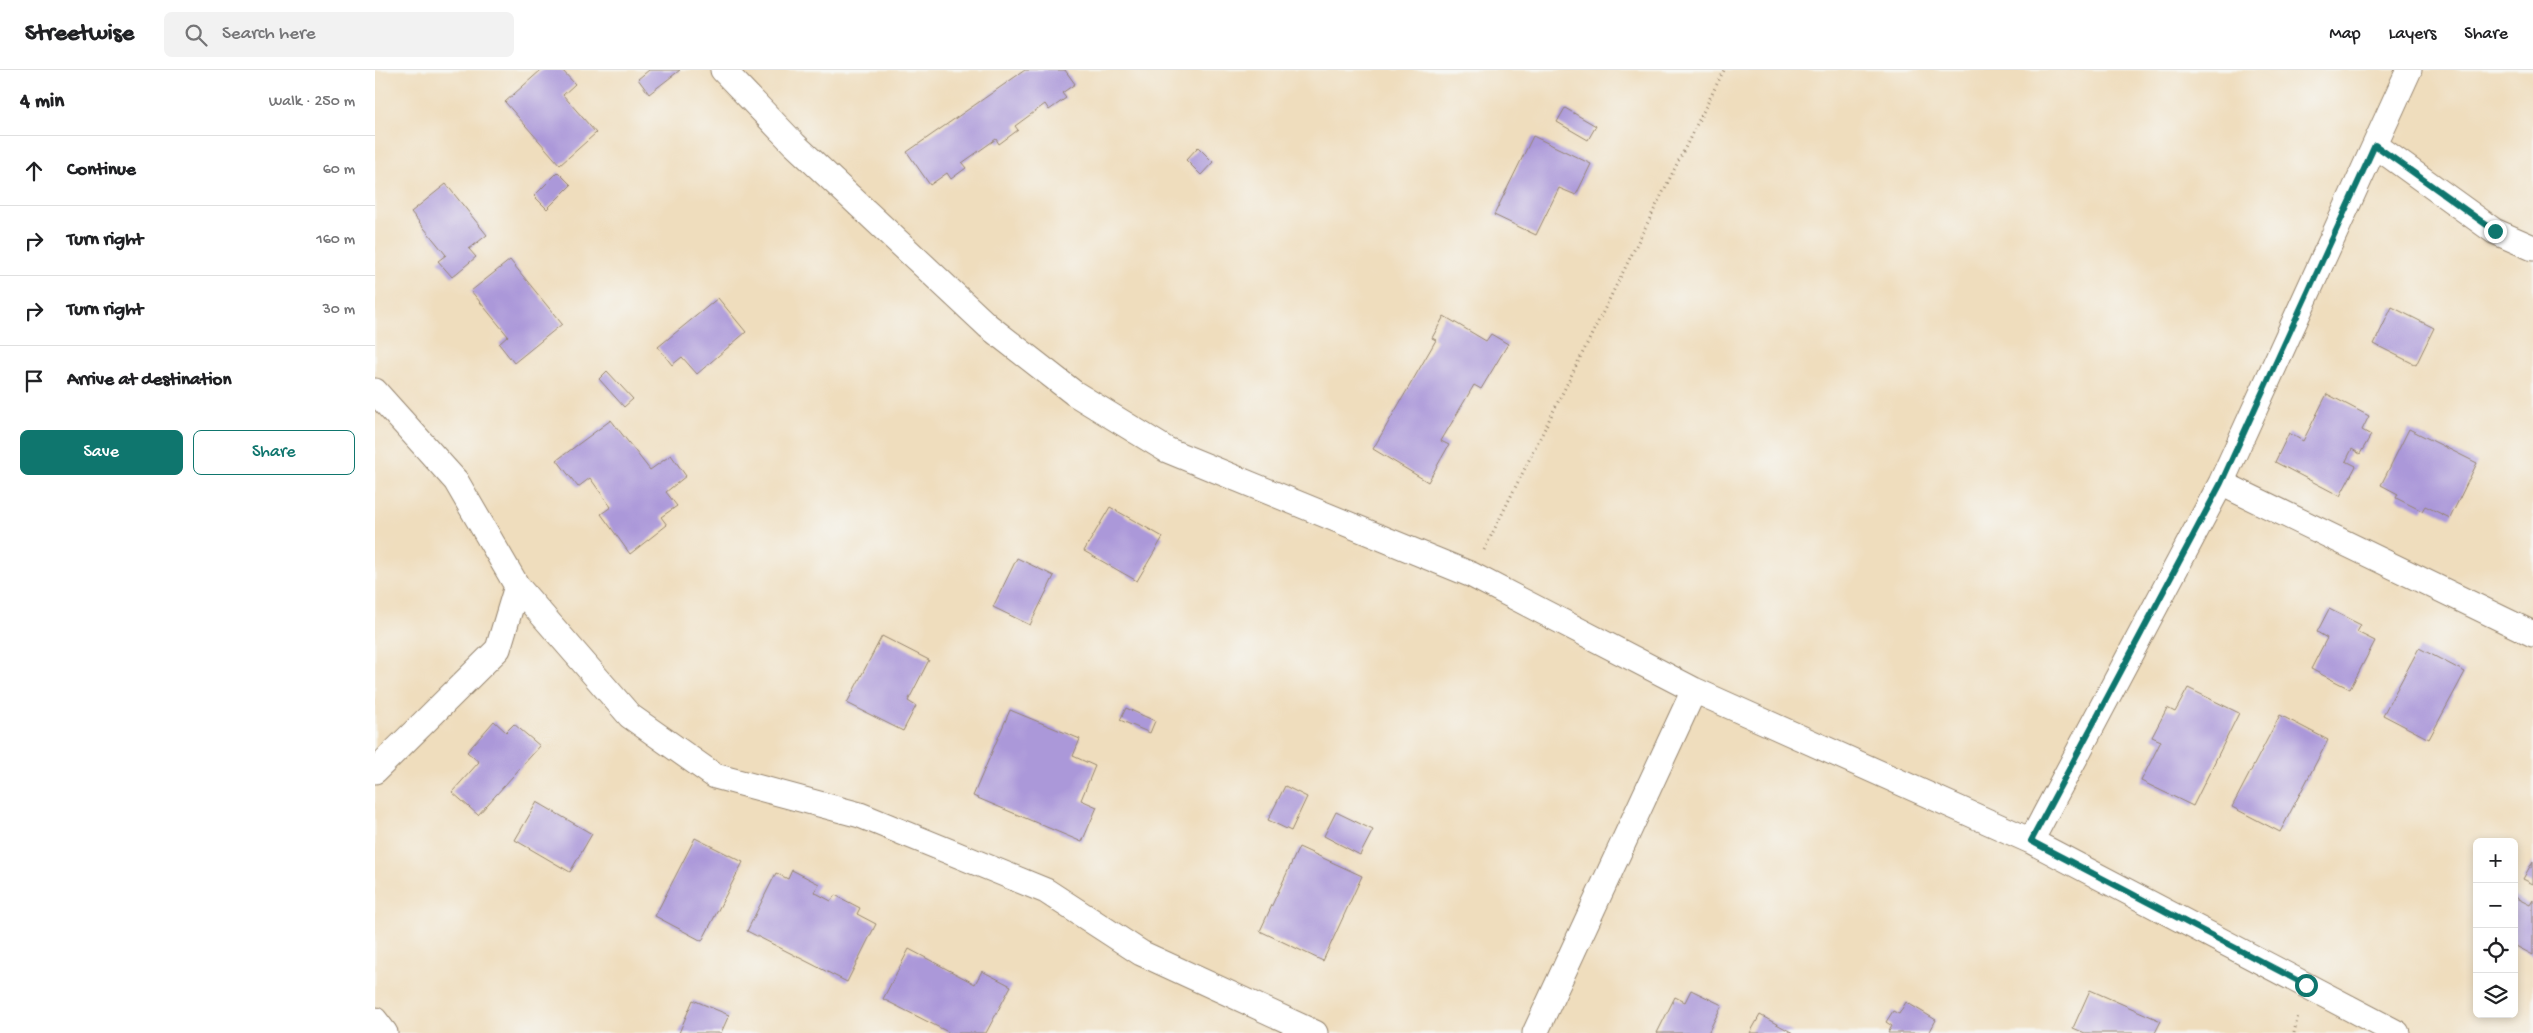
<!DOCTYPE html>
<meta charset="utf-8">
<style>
body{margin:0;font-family:"Gochi Hand",sans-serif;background:#f2f2f2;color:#202124}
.controls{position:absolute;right:15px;bottom:15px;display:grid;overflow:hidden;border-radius:8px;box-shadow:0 2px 8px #0003}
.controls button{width:45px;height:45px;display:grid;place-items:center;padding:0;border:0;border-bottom:1px solid #e0e0e0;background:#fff;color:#202124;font:25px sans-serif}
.stop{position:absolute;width:15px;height:15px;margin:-11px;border:4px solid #0f766e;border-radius:50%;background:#fff}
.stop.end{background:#0f766e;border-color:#fff;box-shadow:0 1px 5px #0008}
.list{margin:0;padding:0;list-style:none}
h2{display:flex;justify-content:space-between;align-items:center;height:65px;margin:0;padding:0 20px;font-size:21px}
h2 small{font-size:16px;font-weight:400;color:#757577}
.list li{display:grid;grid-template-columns:32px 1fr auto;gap:15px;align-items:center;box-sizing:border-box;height:70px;padding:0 20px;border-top:1px solid #e0e0e0}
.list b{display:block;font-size:19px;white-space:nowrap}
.list em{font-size:16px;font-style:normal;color:#757577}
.actions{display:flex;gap:10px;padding:15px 20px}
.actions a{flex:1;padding:11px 0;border:1px solid #0f766e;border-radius:8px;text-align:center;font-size:18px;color:#0f766e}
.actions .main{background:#0f766e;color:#fff}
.icon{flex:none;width:28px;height:28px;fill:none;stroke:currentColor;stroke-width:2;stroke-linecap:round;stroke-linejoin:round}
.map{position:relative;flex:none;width:2158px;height:963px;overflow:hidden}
header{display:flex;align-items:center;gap:30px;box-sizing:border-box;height:70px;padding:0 25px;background:#fff;border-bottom:1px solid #e0e0e0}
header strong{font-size:24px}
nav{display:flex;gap:28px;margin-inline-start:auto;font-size:18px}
.search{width:350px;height:45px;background:#f2f2f2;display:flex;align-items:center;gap:12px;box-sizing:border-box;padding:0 18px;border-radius:8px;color:#757577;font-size:19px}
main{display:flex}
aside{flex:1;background:#fff}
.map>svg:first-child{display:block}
.building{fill:#ab98d9}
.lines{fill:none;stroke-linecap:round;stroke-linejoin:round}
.street-casing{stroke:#95846e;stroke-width:27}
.path{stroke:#95846e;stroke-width:3;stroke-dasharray:1 4;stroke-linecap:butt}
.street{stroke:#fff;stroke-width:25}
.route{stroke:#0f766e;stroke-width:6}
</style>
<header>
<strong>Streetwise</strong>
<div class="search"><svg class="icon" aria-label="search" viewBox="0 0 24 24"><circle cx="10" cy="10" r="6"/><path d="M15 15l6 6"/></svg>Search here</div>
<nav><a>Map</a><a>Layers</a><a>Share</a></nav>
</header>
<main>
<aside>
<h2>4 min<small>Walk · 250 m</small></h2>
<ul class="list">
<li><svg class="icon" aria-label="ahead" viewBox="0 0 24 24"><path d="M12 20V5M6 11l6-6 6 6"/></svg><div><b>Continue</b></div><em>60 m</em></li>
<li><svg class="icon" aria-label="right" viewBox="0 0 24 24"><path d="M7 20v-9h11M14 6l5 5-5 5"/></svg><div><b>Turn right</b></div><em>160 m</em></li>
<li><svg class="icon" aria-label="right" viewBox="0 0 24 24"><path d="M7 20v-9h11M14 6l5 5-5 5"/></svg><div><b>Turn right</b></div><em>30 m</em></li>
<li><svg class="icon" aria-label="arrive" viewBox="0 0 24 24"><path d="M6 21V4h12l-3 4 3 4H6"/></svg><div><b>Arrive at destination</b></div></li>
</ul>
<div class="actions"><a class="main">Save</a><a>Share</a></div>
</aside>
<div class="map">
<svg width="2158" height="963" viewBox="0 0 2158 963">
<rect width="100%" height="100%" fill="#f6f6f2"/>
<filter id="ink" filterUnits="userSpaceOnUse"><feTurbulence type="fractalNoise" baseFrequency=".02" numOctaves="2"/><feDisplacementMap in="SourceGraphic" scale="10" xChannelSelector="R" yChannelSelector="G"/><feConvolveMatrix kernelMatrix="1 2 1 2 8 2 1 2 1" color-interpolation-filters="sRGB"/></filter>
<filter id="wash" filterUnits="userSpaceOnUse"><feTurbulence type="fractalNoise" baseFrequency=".0096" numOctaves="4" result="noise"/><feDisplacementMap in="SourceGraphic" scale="20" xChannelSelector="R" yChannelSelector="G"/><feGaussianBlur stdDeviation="1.12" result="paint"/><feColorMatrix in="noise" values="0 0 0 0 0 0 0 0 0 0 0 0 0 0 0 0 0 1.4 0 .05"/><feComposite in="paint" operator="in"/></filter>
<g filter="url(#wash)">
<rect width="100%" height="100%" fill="#efddbd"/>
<g id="blocks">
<path class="building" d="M166,0h21l13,14 -12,11 33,38 -36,32 -55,-63z
M274,0h31l-31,24 -11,-15z
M650,0h40l10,14 -13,9 4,5 -17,12 -4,-6 -30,22 3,4 -19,14 -3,-5 -34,24 4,5 -15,11 -4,-6 -17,12 -23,-33z
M1190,38l31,18 -8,14 -31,-18z
M1158,66l58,28 -15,31 -17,-7 -23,47 -42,-20z
M823,77l15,15 -12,13 -15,-15z
M183,102l13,13 -24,24 -13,-13z
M71,114l41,51 -18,14 7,8 -24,20 -14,-16 8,-6 -35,-43z
M135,190l52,64 -48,39 -15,-19 9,-8 -37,-45z
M343,228l28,34 -49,42 -15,-17 -10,8 -14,-18z
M2017,237l42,21 -18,37 -42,-21z
M1069,246l42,25 5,-7 17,10 -27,45 -7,-4 -33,56 8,4 -21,37 -55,-33 63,-109 -4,-2z
M232,301l26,28 -9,8 -25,-28z
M1952,324l42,22 -7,14 9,5 -11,19 -8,-5 -6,12 10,5 -16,30 -65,-34 14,-29 14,8z
M236,350l39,50 21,-15 15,21 -20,16 11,14 -16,11 6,8 -37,29 -29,-40 10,-7 -21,-29 -12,9 -21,-27z
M2034,359l68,34 -27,55 -25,-12 -3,5 -26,-13 2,-4 -17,-9z
M735,437l53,30 -26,44 -53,-30z
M642,488l37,18 -24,49 -37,-18z
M1954,539l32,16 -4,7 18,9 -25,48 -39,-20 16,-31 -10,-6z
M507,566l47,24 -21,41 8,5 -13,25 -56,-28z
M2044,578l46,24 -36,67 -46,-24z
M1813,618l51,25 -46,93 -52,-25 20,-40 -9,-4 15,-29 8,4z
M751,638l29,13 -5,12 -30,-13z
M635,640l70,29 -7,17 22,10 -14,34 16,7 -15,35 -109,-46z
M1905,645l48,25 -48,92 -48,-25z
M119,651l12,11 8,-8 26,22 -62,69 -26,-23 27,-30 -12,-10z
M910,716l22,11 -16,34 -23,-11z
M162,732l55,32 -22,38 -55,-32z
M961,742l37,18 -13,25 -36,-19z
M320,768l48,24 -41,79 -47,-25z
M924,777l63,29 -39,85 -63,-30z
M2158,791v23l-10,-5z
M417,800l27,14 -5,8 17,9 4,-6 25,13 -3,6 19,10 -29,58 -100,-51 29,-58 12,6z
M2139,827l16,8 3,-5v55l-19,-10z
M534,879l66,35 7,-13 29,15 -25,47h-36l-67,-34z
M1316,920l31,15 -14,28h-51l18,-36 10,5z
M1715,920l71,31 -6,12h-70l-12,-5z
M318,930l36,15 -8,18h-42z
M1531,932l30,18 -7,13h-41l4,-7 -6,-4 7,-11 6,3z
M1385,945l33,18h-43z"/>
</g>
</g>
<g filter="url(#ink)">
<use href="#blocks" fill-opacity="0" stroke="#95846e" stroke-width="1"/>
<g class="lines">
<g class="street-casing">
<path id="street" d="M348,0l71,74 194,182 86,67 93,57 305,125 222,115 337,151 366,192
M2000,75l119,86 39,17
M0,321l81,90 61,105 -19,63 -123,122
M1846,413l312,151
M142,516l113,130 85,60 145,39 186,76 95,62 174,80
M1656,771l190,-358 188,-413
M0,950l10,13
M1160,963l159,-343"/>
</g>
<path class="path" d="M1109,480l240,-480
M1919,963l4,-18"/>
<use href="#street" class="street"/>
</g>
</g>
<g class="lines" filter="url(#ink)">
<path class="route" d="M1931,915l-275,-144 190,-358 154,-338 120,86"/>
</g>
</svg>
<div class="controls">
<button>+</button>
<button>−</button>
<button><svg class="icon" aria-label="locate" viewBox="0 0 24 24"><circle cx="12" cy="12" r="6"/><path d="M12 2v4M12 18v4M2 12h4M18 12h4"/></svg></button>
<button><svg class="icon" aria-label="layers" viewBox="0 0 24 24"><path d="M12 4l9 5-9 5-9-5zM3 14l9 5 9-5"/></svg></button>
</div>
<div class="stop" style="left:1931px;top:915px"></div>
<div class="stop end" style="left:2120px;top:161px"></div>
</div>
</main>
